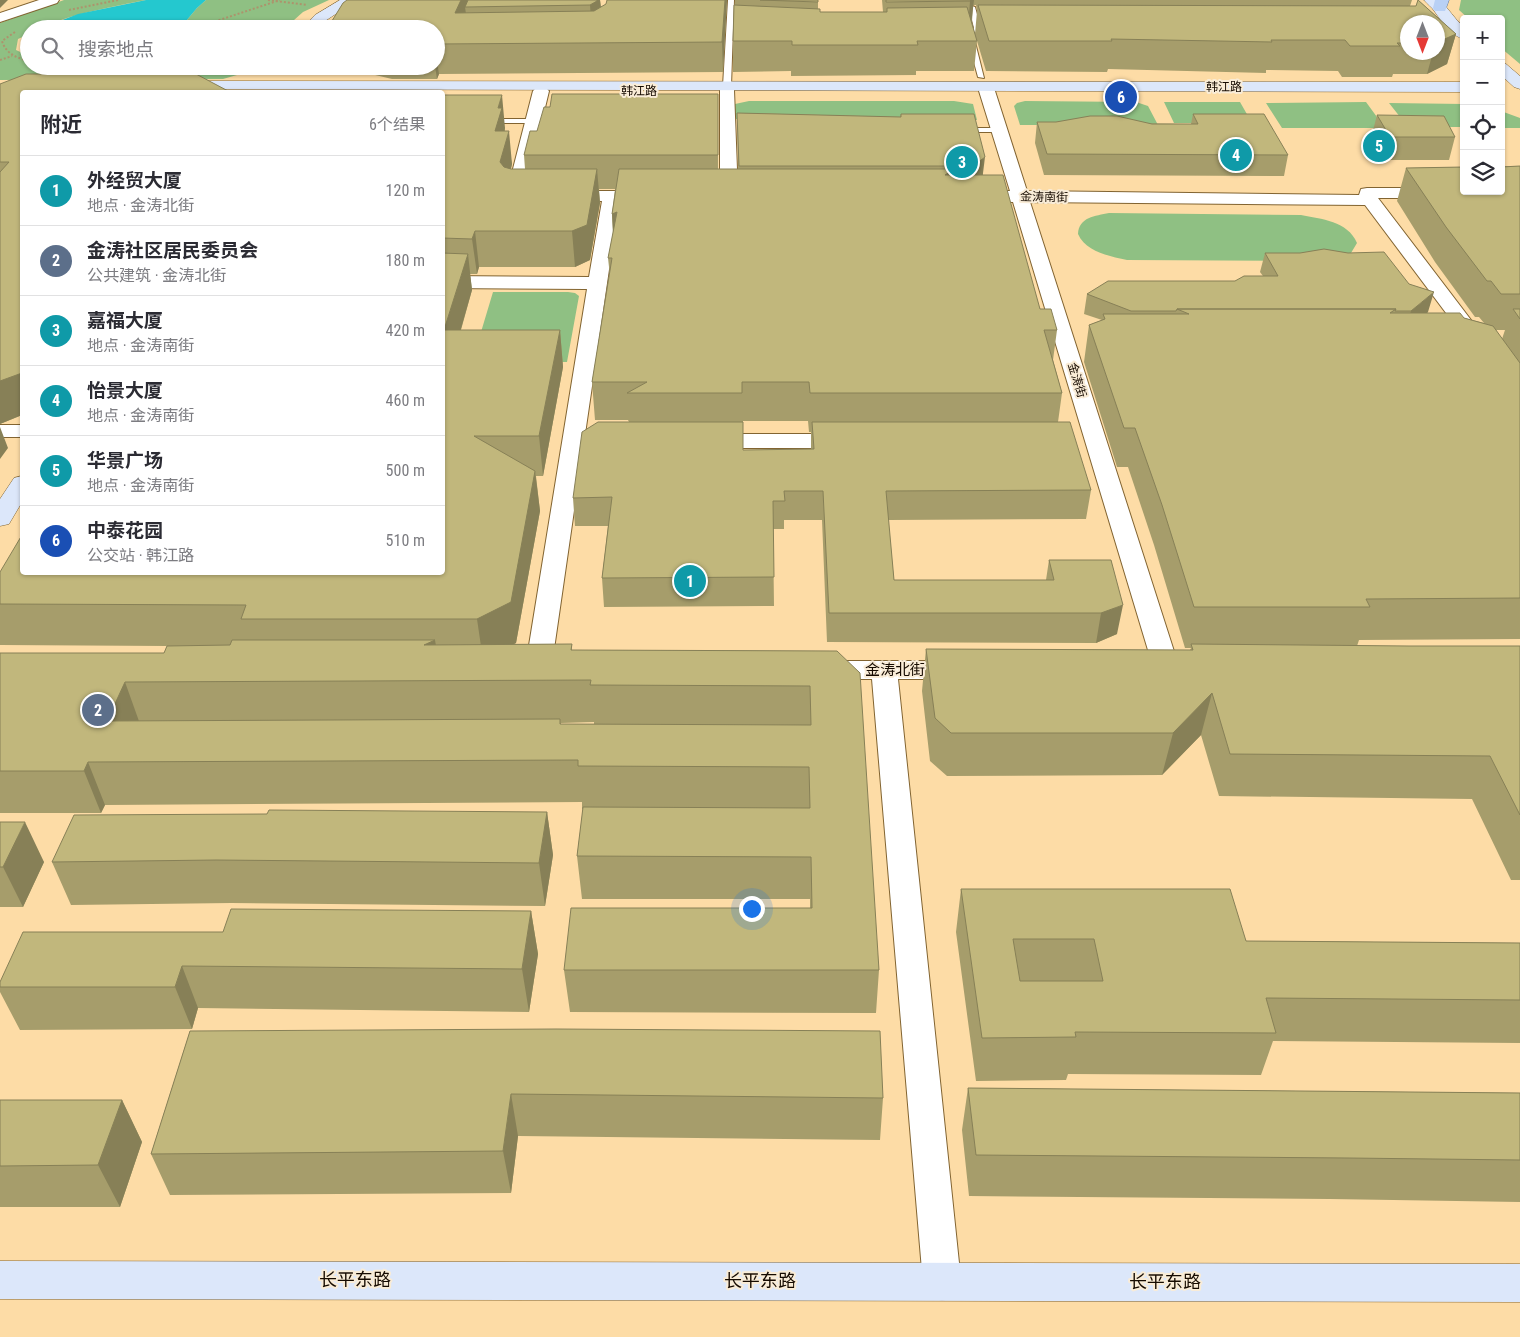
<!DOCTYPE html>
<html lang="zh">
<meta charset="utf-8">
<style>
body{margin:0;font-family:"Roboto Condensed","Noto Sans SC",sans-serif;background:#f2f2f3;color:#2b2b33}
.controls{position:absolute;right:15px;top:15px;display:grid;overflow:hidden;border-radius:5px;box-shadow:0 1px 4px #0004}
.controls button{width:45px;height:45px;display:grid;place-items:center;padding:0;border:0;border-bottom:1px solid #e1e1e2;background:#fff;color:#2b2b33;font:25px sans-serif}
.compass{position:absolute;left:1400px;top:15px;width:45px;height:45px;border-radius:50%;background:#fff;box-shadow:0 1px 4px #0004;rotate:180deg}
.you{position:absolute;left:751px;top:908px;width:18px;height:18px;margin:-12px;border:4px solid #fff;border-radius:50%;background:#1a73e8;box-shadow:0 0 0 8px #1a73e833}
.badge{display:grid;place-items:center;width:32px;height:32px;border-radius:50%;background:#155dc8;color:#fff;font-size:16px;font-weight:700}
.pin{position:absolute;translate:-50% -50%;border:2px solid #fff;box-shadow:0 1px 5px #0006}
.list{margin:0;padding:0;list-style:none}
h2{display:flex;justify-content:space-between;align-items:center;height:65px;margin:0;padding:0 20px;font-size:21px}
h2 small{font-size:16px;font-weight:400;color:#7c7c81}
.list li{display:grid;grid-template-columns:32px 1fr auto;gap:15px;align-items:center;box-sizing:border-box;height:70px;padding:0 20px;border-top:1px solid #e1e1e2}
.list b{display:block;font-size:19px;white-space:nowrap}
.list p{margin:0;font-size:16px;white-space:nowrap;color:#7c7c81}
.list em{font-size:16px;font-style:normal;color:#7c7c81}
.icon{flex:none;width:28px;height:28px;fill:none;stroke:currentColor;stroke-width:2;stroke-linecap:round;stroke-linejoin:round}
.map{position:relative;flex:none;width:1520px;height:1337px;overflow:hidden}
.search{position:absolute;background:#fff;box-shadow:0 1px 4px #0004;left:20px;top:20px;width:425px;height:55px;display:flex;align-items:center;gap:12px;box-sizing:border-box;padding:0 18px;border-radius:28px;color:#7c7c81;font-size:19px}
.panel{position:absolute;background:#fff;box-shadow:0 1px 4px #0004;left:20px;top:90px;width:425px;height:485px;border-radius:5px}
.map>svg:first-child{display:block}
.green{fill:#8fc083}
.water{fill:#24c8cf}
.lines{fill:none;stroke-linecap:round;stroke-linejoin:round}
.lane-casing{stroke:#826431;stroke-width:2}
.street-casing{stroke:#826431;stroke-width:2}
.secondary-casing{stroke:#826431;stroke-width:1}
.primary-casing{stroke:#60769b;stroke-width:1}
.path{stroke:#ad936c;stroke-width:2;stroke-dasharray:2 2;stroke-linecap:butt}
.lane{fill:#fff;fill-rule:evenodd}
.street{fill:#fff;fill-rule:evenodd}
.secondary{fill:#dce7fa;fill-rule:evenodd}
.primary{fill:#b8d0f5;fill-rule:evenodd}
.wall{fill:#a69d6b;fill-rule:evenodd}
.shaded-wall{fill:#878057}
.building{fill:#c1b77c;stroke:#878057;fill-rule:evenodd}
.labels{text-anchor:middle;stroke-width:4;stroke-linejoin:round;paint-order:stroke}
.far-street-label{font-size:12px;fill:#150a00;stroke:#f9ecd7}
.street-label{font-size:15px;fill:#150a00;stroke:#f9ecd7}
.near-street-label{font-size:18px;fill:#150a00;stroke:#f9ecd7}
</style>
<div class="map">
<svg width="1520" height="1337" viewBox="0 0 1520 1337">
<rect width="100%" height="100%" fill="#fddca6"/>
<path class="green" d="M64,0h82c-26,5 -51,10 -76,17 -14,4 -27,12 -41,12v5l-11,5 -2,11 13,6v10h225l-3,5 -28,8 -223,1v-57z
M206,0h123l-26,12 -19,17h-124l21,-2 16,-19z
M1461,0h59v64l-19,-16v-29h-32l-10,-9z
M749,101h205l19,3 4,16 -243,-1 1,-15z
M1025,101l111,1 12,4 10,19h-138l-6,-19 3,-3z
M1164,102h76l12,21h-78z
M1366,102l19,26h-103l-16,-25z
M1389,103l75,1v23h-56z
M1501,111l19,7v10h-19z
M1109,213l192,2c20,4 47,6 56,28l-6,10 -27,8 -197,-1c-18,-4 -41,-8 -49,-26 1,-17 17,-18 31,-21z
M493,292h75l7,1 4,3 -12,66h-95z"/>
<path class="water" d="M146,0h60l-9,8 -16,19 -142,2 39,-15z"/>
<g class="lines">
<g class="lane-casing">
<path id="lane" d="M728,0h6l-3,86 -4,2 -4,-2z
M957,1l18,6 6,22 -8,5 11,44 -6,-1 -12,-44 8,-5 -5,-20 -12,-5z
M484,119h58l4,2 -4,2h-58z
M959,128h40l4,2 -4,2h-37l-4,-2z"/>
</g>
<g class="street-casing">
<path id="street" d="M39,0h20l-2,3 -57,19v-9z
M541,86l5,2 3,3 -24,100 4,1 3,4 -3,4h-20l-3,-4 27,-105 3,-3z
M727,86l5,1 2,3 4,106 -3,4h-12l-3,-4v-106l2,-3z
M987,86l5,2 3,3 32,100 332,4 2,-6 6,-1h67l6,1 2,4 -2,4 -6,1h-56l109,143 -3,4 -7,2 -7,-2 -105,-140 -335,-3 150,468 -4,6 -9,3 -9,-3 -4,-6 -141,-468 -41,-1 -6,-1 -3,-4 3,-4 6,-1h38l-31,-100 3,-3z
M565,191h86l6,1 3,4 -3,4 -38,1 -34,233h30l8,2 3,5 -3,5 -8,2h-32l-32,222 -4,6 -9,3 -9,-3 -4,-6 62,-381 -145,-1v-12l147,1 13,-76 -43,-1 -3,-4 3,-4z
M0,425h22v12h-22z
M707,434h141l8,2 3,5 -3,5 -8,2h-141l-8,-2 -3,-5 3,-5z
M821,661h138l9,3 4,6 -4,6 -9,3h-61l63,603 -5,13 -14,5 -14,-5 -5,-13 -51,-603h-51l-9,-3 -4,-6 4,-6z"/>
</g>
<g class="secondary-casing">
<path id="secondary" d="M340,0h17l-32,21 -8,8h-15l13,-14z
M1424,0h15c10,8 15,19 25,27v12c-13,-3 -22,-17 -29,-27 -3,-5 -8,-8 -11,-12z
M1501,62l5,2 14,12v13l-6,-2 -13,-12z
M180,81l1284,1v10l-1290,-3 -2,-3 2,-3z
M22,476v26l-13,22 -9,2v-27l14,-21z
M0,1261l1520,3v38l-1520,-3z"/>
</g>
<g class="primary-casing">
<path id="primary" d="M1435,0h14l-4,11h-10l-2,-3z"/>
</g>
<path class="path" d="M268,0l39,5
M69,10l49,-10
M192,29l88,-29
M15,32l-13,9c4,13 15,17 27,20
M0,60l12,-4"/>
<use href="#lane" class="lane"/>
<use href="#street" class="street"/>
<use href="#secondary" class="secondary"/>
<use href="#primary" class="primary"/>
</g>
<path class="wall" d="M347,0h253l1,7 126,-7 -4,72 -284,2 -2,5h-45l-21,-5h-12l-16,-8h93v-37z
M735,0h83v9h2v3h63l-1,-12h530l-2,6h6l2,-6 38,34 -9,30 -20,10h-34l-1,3h-50l-4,-6 -72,-1v3l-158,-4 -1,3 -121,-1 -9,-30 -3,30h-58v4l-125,1v-5l-58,1v-31zM973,5h3l1,6 -2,23 -3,-12zM1408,22h30v30h-30z
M0,84l22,8v323l-22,9z
M718,94v75h20l-1,-56 163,4 1,-3h73l9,61 57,134 17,21 -4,30 9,33 -4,29 33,68 -5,29 -198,1 6,60h152l3,-20h62l6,74 -21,9 -269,-1 -5,-122h-38v9h-11l1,77 -170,1 -2,-29 6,-52h-33l-2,-28 56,-76 -1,-2h-33l-3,-38 18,-106 -2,-18 5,-24 -1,-20 3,-25h-16l1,14 -10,57 -15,7h-96l-2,7h-7l2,16 -11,40h99l3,37 -20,109h-7l4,35 -24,132 -2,1h58v6l265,1 42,319 -3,43 -306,-1 -6,-42 246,-62v-9h-228l-5,-43 6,-47h-1v-7l-477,3 -4,8h-101v-160h164l3,-7 -167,-1v-73h442v-477l63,33v3l7,33 -1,5h14l-1,-14 26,-48zM743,421h65l1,11h2v17l-68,1zM594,722v2h-33v-1z
M1193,114l95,41 -4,21 -240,-1 -9,-32 2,-21 154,2z
M1377,115l78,22 -6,23h-65l-13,-22z
M1520,166v473l-161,1 -2,6h163v234h-9l-39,-81 -253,-3 -18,-61 -39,40 -215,1 -17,-15 -8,-70 4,-42 264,1 1,-2h-6l-31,-103 -26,-78h-11l-33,-105 5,-37 13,-5 -18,-6 3,-20 148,-13 28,-5 -3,-4 5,-19 163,59 -1,1 37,5 20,5 -5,-6h-4l-40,-55 -38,-61 9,-33zM1496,330h9l-3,9z
M547,812l6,43 -8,51 -314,-3 -160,2 -19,-43 215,-48z
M0,822l44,40 -21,45h-23z
M961,889l285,52 274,2v100l-247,-2 -12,34 -193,-1 -2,6 -90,1 -20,-149z
M531,911l7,43 -9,58 -331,-4 -6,21 -172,1 -20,-38v-10l223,-50z
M190,1031l693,67 -3,42 -362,-4 -7,57 -341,2 -19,-41z
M968,1088l552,5v109l-190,-3 -361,-3 -7,-66z
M0,1100h122l20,42 -22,65h-120z"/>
<path class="shaded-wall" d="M0,0h8l-8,8z
M461,0h14l-10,7 2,14 -12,-8z
M597,0h3l2,19 -10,14 -2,-28z
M725,0h2l-4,72 -1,-30z
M971,0h3l-3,25 -3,4 2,-28z
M1456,34l-9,30 -20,10 6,-22h5v-10z
M436,54l3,20 -2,5 -2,-13h1z
M502,95l3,33 -1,4 -9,-1 3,-23z
M509,131l3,33 -8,32 -4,-34z
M985,157l-3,24 -12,8 3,-23z
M597,169l3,34 -10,57 -15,7 -3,-36z
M954,169l-3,34 -6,-28z
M617,212l-3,37 -2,-35z
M475,231l4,36 -2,7 -5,-35z
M468,254l4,36 -22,77 -6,-37z
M1434,292l-6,20 -23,18 6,-19z
M560,330l3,37 -20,109 -4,-40z
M22,373v42l-22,9v-43z
M0,427l8,21 -8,11z
M535,471l5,40 -24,132 -33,17 -6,-41z
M1123,605l-6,29 -21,9 5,-30z
M435,640l7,41 -18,-36z
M125,682l15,42 -33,-3z
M1212,693l-11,42 -39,40 11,-42z
M88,762l17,43 -4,8 -17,-42z
M547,812l6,43 -8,51 -6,-43z
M25,822l19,40 -21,45 -20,-40z
M531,911l7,43 -9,58 -7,-43z
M182,966l16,42 -6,21 -17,-42z
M511,1094l7,42 -7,57 -8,-42z
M122,1100l20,42 -22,65 -22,-42z"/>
<path class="building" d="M347,0h114l-6,13 139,-2 12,-7 1,-4h118l-3,42 -286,2v-15h-109l16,-26z
M468,0h129v1l-7,4 -125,2z
M760,0h58v2z
M886,0h85l-1,1 -84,1z
M1418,0l38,34 -18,8v-20h-30v21h-11l3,3h-50l-5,-6h-74l1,2 -161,-3 1,2h-123l-11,-36 438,1z
M734,5l86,4v3h67v-4l80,-1 10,34h-60l1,4h-126v-4h-59z
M26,74h170l34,18h-208v281l-22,8v-209l9,-10h-9v-78z
M552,94h166v61h-194l6,-24h7l7,-24h6z
M442,95h60l-4,13h4l-7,23h14l-9,31 4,5 7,2h86l-10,56 -15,6h-97l-3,8 -30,-1z
M737,113l164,4v-3h73l11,43 -12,9h-234z
M1193,114h71l24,41 -241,-1 -10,-32h19l34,-6h27l35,8h46z
M1377,115l67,1 11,21h-65z
M1520,166v128h-19l-10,-13h-4l-41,-54 -40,-59 58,-1v24h37v-24z
M619,169h335l-9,6h58l37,134h11l6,21h-13l18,63h-252l-1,-11h-67v11h-115l20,-11h-55l20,-124h-4l9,-46 -5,2z
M1324,249l24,4 36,-1 25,32 25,8 -23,19h-16l1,-2h-219l-1,2h-45l-44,-17 21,-13h127l9,-5h34l-13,-23h35z
M442,253l26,1 -24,76h116l-21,106h-65l61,35 -24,131 -34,17h-236l5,-14 -246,-1v-32l22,-37v37h420z
M1177,309h219l-6,4h70l4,5 29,8 27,37v235l-154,1 4,8h-176l-32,-102 -27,-77h-11l-35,-103 16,-6 -2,-5h86z
M1513,309h7v10z
M598,422h145v28l71,-1 -2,-27h258l21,68 -205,1 8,89h160l-5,-20h62l12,45 -22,8h-272l-6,-122h-39l1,10h-12l1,76 -172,1 10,-81 -39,1 9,-66z
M232,640h203l-11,5 148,-1 -1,6 266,1 23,22 19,297h-315l7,-62h241l-1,-51 -234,-1 6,-49 227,1 -1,-41 -231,-1v-6l-490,2 -4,9h-84v-118h164l3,-7 63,-1zM591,680l-1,5 220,1 1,39 -251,-1v-5l-453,2 18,-39z
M1191,644l218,2h111v169l-30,-59 -260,-2 -18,-61 -39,40h-222l-16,-15 -9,-69 267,1z
M269,810l278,2 -8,51 -323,-3 -164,2 22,-47 193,-1z
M0,822h25l-22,45h-3z
M961,889h269l16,52 274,2v57l-254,-2 10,35 -201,-1 1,5 -94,1zM1013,939h81l9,42h-83z
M231,909l300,2 -9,58 -340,-3 -7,21h-175v-5l23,-50h200z
M556,1029l324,2 3,67 -372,-4 -8,57 -352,3 39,-123z
M968,1088l552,5v67l-172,-2 -372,-3z
M0,1100h122l-24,65 -98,1z"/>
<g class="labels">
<g class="far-street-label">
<text x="1224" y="91">韩江路</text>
<text x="639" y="95">韩江路</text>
<text transform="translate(1044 197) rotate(1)" y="4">金涛南街</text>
<text transform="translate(1077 380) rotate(73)" y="4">金涛街</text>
</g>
<g class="street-label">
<text x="895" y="675">金涛北街</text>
</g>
<g class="near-street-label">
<text x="355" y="1286">长平东路</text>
<text x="760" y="1287">长平东路</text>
<text x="1165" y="1288">长平东路</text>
</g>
</g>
</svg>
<div class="controls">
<button>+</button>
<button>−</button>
<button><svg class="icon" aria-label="locate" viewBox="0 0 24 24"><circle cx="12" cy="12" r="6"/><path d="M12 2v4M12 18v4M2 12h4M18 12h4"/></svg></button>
<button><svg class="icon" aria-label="layers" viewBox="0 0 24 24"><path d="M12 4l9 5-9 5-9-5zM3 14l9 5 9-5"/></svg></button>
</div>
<svg class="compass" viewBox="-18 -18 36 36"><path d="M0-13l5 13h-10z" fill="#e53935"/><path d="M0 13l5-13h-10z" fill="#7c7c81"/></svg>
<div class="you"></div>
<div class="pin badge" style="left:690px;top:581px;background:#0f9aa8">1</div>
<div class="pin badge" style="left:98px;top:710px;background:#5c6f8a">2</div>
<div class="pin badge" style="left:962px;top:162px;background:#0f9aa8">3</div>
<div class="pin badge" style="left:1236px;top:155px;background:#0f9aa8">4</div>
<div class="pin badge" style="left:1379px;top:146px;background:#0f9aa8">5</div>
<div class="pin badge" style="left:1121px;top:97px;background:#1a4fb4">6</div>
<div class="search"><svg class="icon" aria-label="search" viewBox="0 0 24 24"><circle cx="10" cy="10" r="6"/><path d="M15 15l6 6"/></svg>搜索地点</div>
<section class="panel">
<h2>附近<small>6个结果</small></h2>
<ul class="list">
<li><span class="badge" style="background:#0f9aa8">1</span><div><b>外经贸大厦</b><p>地点 · 金涛北街</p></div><em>120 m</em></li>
<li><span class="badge" style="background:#5c6f8a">2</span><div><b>金涛社区居民委员会</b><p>公共建筑 · 金涛北街</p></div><em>180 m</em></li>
<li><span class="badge" style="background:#0f9aa8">3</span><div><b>嘉福大厦</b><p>地点 · 金涛南街</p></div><em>420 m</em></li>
<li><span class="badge" style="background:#0f9aa8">4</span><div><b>怡景大厦</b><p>地点 · 金涛南街</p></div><em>460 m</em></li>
<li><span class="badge" style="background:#0f9aa8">5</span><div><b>华景广场</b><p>地点 · 金涛南街</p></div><em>500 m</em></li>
<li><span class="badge" style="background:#1a4fb4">6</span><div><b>中泰花园</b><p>公交站 · 韩江路</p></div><em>510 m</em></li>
</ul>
</section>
</div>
